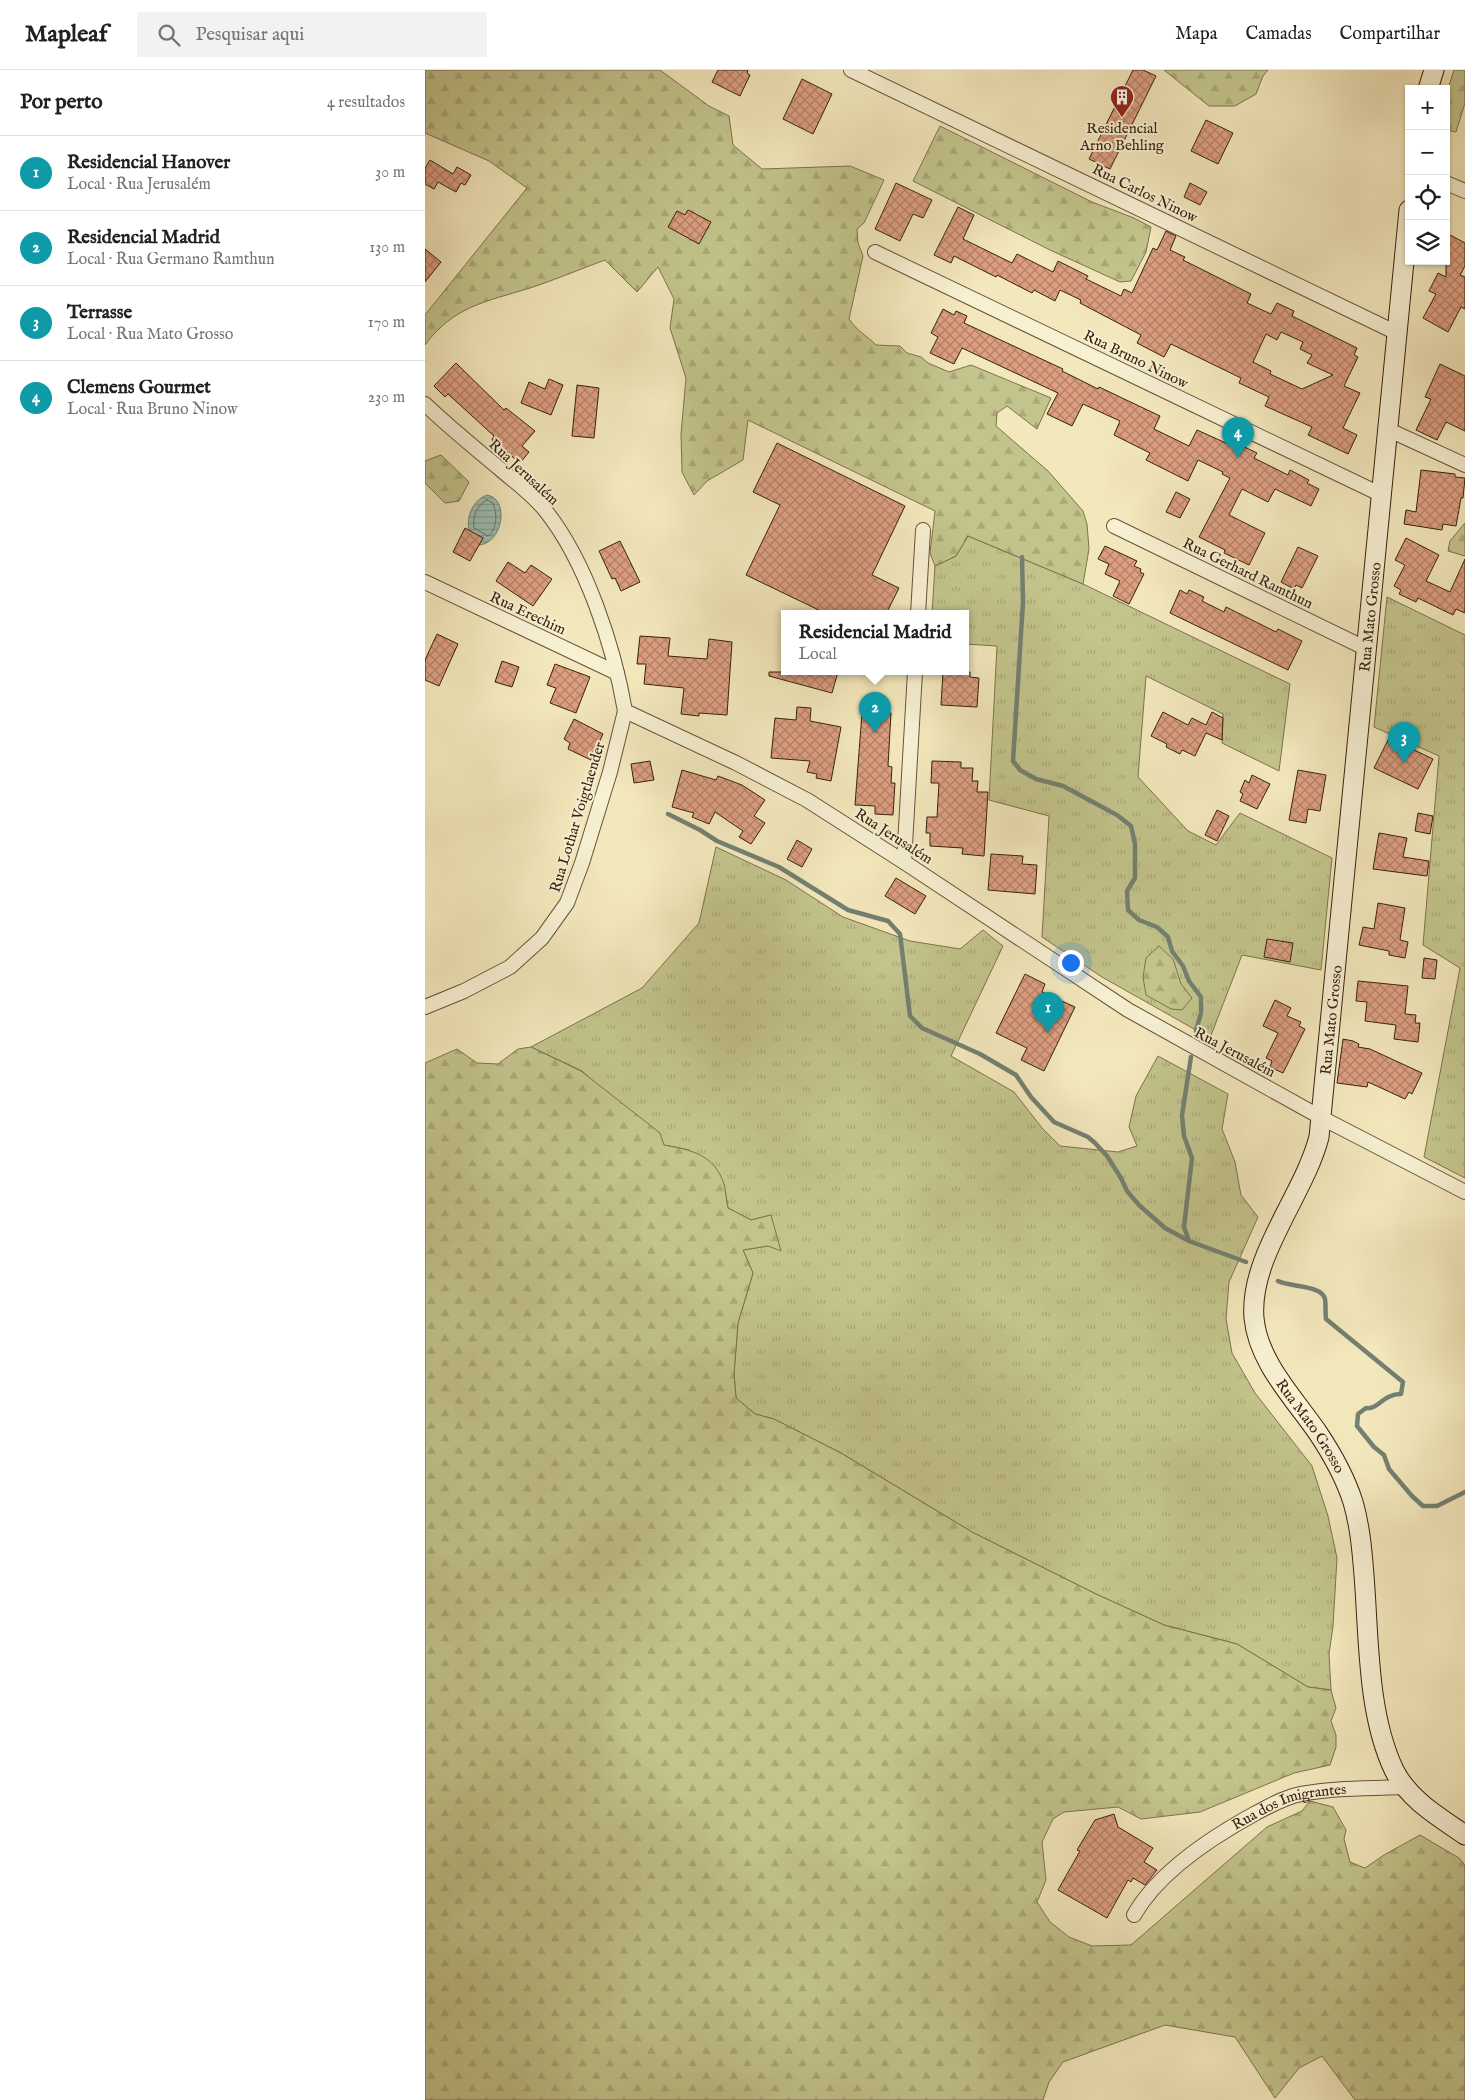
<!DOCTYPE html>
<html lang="pt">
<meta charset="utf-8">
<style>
body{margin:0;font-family:"IM FELL English",serif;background:#f2f2f2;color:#202124}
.controls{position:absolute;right:15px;top:15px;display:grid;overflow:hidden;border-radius:0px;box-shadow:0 1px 4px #0004}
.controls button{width:45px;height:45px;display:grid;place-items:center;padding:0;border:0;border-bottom:1px solid #e0e0e0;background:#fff;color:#202124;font:25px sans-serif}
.you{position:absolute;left:645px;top:892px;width:18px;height:18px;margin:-12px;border:4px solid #fff;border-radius:50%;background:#1a73e8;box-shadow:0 0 0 8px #1a73e833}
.badge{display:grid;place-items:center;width:32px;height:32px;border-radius:50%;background:#8f2418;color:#fff;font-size:16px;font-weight:700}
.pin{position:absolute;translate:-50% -41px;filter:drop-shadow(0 1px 2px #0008)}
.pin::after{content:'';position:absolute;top:26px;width:18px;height:15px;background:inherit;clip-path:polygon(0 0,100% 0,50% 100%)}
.popup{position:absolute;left:356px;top:540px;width:188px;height:65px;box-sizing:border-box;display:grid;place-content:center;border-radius:0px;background:#fff;filter:drop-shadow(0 1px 4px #0005);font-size:16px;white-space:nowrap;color:#757577}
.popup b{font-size:19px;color:#202124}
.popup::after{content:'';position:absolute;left:50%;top:100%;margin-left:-10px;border:10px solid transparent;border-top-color:#fff}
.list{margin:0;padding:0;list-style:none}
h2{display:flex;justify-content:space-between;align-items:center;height:65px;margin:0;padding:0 20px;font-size:21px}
h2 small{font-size:16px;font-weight:400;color:#757577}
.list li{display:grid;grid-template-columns:32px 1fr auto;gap:15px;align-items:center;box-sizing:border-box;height:75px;padding:0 20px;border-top:1px solid #e0e0e0}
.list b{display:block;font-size:19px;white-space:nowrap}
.list p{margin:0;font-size:16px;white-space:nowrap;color:#757577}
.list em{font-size:16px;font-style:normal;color:#757577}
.icon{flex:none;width:28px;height:28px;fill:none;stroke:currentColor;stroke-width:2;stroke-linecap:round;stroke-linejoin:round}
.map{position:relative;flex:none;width:1040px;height:2030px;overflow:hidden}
header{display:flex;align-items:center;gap:30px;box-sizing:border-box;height:70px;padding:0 25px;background:#fff;border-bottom:1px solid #e0e0e0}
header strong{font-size:24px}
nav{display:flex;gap:28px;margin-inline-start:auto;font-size:18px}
.search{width:350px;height:45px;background:#f2f2f2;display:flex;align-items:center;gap:12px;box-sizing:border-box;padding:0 18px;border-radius:0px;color:#757577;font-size:19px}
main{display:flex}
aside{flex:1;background:#fff}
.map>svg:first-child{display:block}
.grass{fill:url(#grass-tufts);stroke:#7d724c}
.forest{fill:url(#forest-firs);stroke:#7d724c}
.water{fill:url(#water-rules);stroke:#748072}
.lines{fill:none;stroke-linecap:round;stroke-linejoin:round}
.shore{stroke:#6a7061;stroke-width:1}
.stream{stroke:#748072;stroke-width:4.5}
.building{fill:url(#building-cross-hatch);stroke:#37210d;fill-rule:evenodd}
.street-casing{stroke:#665339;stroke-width:16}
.secondary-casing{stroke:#37210d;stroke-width:21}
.street{stroke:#f7f0d3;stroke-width:14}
.secondary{stroke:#f7f0d3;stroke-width:19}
.labels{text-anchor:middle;stroke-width:4;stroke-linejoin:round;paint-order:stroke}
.poi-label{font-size:15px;fill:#37210d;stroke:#f7f0d3}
.street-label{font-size:15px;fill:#37210d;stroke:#f7f0d3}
</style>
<header>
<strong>Mapleaf</strong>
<div class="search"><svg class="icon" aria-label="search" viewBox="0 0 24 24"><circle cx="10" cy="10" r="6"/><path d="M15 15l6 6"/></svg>Pesquisar aqui</div>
<nav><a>Mapa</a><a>Camadas</a><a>Compartilhar</a></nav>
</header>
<main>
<aside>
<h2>Por perto<small>4 resultados</small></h2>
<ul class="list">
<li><span class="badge" style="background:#0f9aa8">1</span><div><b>Residencial Hanover</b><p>Local · Rua Jerusalém</p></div><em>30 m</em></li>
<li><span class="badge" style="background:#0f9aa8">2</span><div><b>Residencial Madrid</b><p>Local · Rua Germano Ramthun</p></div><em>130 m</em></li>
<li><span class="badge" style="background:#0f9aa8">3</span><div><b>Terrasse</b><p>Local · Rua Mato Grosso</p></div><em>170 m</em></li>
<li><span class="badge" style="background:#0f9aa8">4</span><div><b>Clemens Gourmet</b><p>Local · Rua Bruno Ninow</p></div><em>230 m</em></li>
</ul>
</aside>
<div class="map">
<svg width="1040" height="2030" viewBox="0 0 1040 2030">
<defs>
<pattern id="grass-tufts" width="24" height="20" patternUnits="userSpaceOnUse" patternTransform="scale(1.25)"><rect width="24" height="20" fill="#c3c48c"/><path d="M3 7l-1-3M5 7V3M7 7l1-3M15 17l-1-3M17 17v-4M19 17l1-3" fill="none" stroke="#a8a878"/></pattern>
<pattern id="forest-firs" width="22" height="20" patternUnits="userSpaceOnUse" patternTransform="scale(1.25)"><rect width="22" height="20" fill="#c3c48c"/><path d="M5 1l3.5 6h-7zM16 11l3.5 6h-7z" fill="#a8a878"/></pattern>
<pattern id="water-rules" width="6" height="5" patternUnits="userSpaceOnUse" patternTransform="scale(1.25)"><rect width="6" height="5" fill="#9cbfb5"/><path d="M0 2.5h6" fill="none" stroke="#809b92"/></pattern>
<pattern id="building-cross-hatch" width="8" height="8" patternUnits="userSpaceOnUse" patternTransform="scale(1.25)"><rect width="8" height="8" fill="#dd9f80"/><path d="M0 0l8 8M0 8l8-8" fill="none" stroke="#b48167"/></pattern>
</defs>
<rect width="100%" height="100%" fill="#f3e8bc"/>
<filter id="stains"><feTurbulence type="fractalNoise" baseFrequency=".004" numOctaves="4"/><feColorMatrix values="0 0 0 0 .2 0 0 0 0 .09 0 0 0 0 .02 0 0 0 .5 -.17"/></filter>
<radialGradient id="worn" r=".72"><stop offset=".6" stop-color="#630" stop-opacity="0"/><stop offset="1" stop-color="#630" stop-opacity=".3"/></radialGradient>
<path class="grass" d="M543,466l115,48 207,100 -11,87 -57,-28 1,-29 -77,-38 -8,101 50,54 28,14 24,-32 92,45 -11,112 -79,-15 -32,83 -108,-61 -60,-40 7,-121 -60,-16 8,-154 -32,-2v-30h-33l3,-48 21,-10z
M962,527l78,38v543l-41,-21 36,-189 -37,-23 16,-189 -65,-29z
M291,777l70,33 57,37 67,24 50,8 23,-19 20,16 -52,110 63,36 28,36 18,18 58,6 19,-6 -8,-19 7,-31 22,-40 70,38 -6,35 13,33 6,33 17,22 -29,65 -3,37 6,34 23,40 57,73 16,50 9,42 -4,68 -4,28 2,36 -23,-3 -71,-43 -73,-19 -68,-31 -124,-62 -131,-79 -67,-34 -19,-5 -19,-16 -2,-24 4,-51 15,-50 -10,-23 25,-4 3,-31 -20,5 -23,-12 -4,-24 -35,-34 -25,-5 -82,-74 -51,-24 111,-59 57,-65z"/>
<path class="forest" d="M0,0h235l49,36 20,10 4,29 29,24 88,-3 34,14 -20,43 -7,6 1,14 5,13 -14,63c8,12 17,16 27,26l24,1 7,7 14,4 7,6 21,9 22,-7 80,33 -14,31 -30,-23 -10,7 -1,13 52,45 35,40 4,13 2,25 -6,35 -115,-48 -12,20 -21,10 -5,-13 5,-42 -187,-91 -5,40 -36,21 -13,14 -12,-23 -1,-38 5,-56 -16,-50 4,-29 -16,-32 -21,25 -32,-32c-25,9 -50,20 -75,28 -45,14 -76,18 -105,57v-30l102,-127 -38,-27 -64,-28z
M739,0h104l-5,6 -7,18 -21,12h-26z
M1029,0h11v33l-9,29 -10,-2v-35z
M515,56l152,76 42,16 17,9 -5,25 -15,29 -11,1 -70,-32 -137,-69z
M16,385l28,27 -10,19 -14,2 -20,-20v-22z
M1040,453v33l-17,-5 2,-10z
M734,876l14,13 8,25 11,14 -10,12 -11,-1 -25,-14 -3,-18 3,-19z
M106,977l50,24 79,62 4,12c27,5 50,9 60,39 2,7 2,16 4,24l23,12 20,-5 10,36 -13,-5 -25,4 10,23 -15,50 -4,51 2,24 19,16 19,5 67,34 131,79 124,62 68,31 73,19 71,43 23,3 5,18 -5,13 5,14v12l-6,18 -36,8 -94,39 -59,7 -23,-12 -54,5 -11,7 -11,23 4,38 -9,22 13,20 19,15 23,9 39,-1 136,-118 35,-16 8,-10 23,6 13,23 -2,9 6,23 15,6 19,-13 36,-20 39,23 6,7v235h-110l-33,-44 -23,12 -24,30 -40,-61 -70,-12 -102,37 -14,20 -6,18h-618v-1037l32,-14 20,14 21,1 20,-15z"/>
<path class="water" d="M62,425c23,4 16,48 -8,50l4,-7 -14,-7c-3,-15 4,-31 18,-36z"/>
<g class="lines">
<path class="shore" d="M62,430l6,3c4,11 5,25 -5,33l-14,-8c-2,-10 3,-24 13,-28z"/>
<path class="stream" d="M597,487l1,45 -10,159 7,9 16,9 27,7 54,29 14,11 4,18v34l-8,13 1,19 11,10 18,7 11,10 4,14 11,15 6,15 12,16v16l-5,18
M243,744l32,16 17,11 62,26 69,43 40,11 12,13 10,82 12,12 58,26 36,21 15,22 23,25 34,15 7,6 12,13 14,22 6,13 12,14 26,23 24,13 57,21
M764,1171l-5,-14 8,-69 -8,-22 -2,-21 9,-58
M853,1211c11,6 44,4 47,18 1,6 0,13 1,20l77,63 -2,12c-19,0 -22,16 -35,14l-8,6 -1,12 17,21 10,8 5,14 23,27 11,10h14l28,-14"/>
</g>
<path class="building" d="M293,0h30l-1,3 3,2 -10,21 -28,-14z
M708,0h10l13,6 -46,93 -21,-10z
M377,9l30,15 -19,40 -30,-15z
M781,50l27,13 -15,31 -27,-13z
M5,90l23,14 4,-7 14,8 -6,10 -4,-2 -5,9 -18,-10 -4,7 -9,-5v-16z
M471,113l36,17 -9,18 -10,-4 -13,27 -25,-12z
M765,113l17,9 -7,13 -16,-8z
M533,137l16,8 -11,24 49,24 5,-9 36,18 5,-11 30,15 -2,3 35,17 3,-7 8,4 21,-45 4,2 9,-19 10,5 -6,14 15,7 -2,3 68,34 -4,9 24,11 6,-11 17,8 -2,5 65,32 -3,7 4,2 -14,29 16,7 -17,35 14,7 -9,19 -40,-19 4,-8 -47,-21 4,-9 -30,-14 2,-5 -70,-34 -7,13 -27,-14 4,-8 -61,-32 1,-3 -21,-10 -5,11 -21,-11 -2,3 -35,-18 -1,2 -42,-21 -3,7 -17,-8zM856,262l22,10 -3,7 12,6 -5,8 26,12 -31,14 -32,-15 1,-3 -18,-9 13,-28 11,6z
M263,140l23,12 -12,22 -31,-17 9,-16 8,4z
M1025,165l15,8v23l-5,9 5,2v32l-4,-2 -13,25 -25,-14 13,-24 -7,-3 9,-18 8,4v-36z
M0,179l16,13 -16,20z
M518,239l11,6 2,-4 11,5 -3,7 99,46 -1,2 36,18 1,-2 61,29 -6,13 35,17 8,-16 31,14 2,-4 27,13 -3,5 34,17 2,-5 19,10 -2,3 12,6 -8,17 -36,-17 -7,13 -26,-13 -13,26 36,18 -16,32 -25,-12 1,-3 -26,-13 31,-59 -8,-4 1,-2 -25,-12 -10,21 -42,-21 4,-7 -36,-18 6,-14 -37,-17 -11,22 -25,-12 11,-21 -96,-45 -8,16 -24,-11 8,-16 -7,-4z
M31,293l48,47 2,-2 29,23 -13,15 7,6 -9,11 -28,-23 2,-4 -46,-42 -3,3 -11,-11z
M1015,294l25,12v55l-19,-9 -9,18 -21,-10 15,-31 -6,-2z
M124,309l14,6 -12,30 -30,-12 8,-21 16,7z
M152,315l22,3 -5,50 -22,-2z
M352,373l128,63 -33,69 27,13 -13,26h-59l-81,-39 34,-70 -27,-13z
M996,400l34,4v3l10,1 -2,20h-2l-5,28 -13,-2 -1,6 -38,-6 2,-14 10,2z
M751,422l14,7 -10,19 -14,-6z
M40,458l18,10 -13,23 -17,-9z
M981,468l33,17 -13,26 24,11 15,-33v54l-9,-4 -3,6 -35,-17 -2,4 -17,-8 2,-4 -7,-4 11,-21 -10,-5z
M195,471l20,41 -19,9 -6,-13 -3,1 -13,-28z
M680,476l32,15 -3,5 7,3 -1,3 4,2 -15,30 -16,-8 7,-15 -15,-7 4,-10 -11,-5z
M873,477l20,9 -16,32 -6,-3 -2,4 -13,-7z
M83,492l17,11 6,-8 21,14 -19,27 -37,-25z
M755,520l7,4 2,-4 15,7 -2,4 22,11 2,-5 50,25 2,-3 24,12 -14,29 -118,-57z
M12,564l21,10 -19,42 -14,-6v-20z
M215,566l30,2 -2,18 39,3 2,-20 23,3 -5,73 -28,-2v3l-18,-2 3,-26 -40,-4 2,-20h-9z
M77,591l17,6 -7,20 -17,-5z
M130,594l35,13 -14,36 -26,-10 6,-15 -9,-3z
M344,602h69l-6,21 -63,-17z
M518,602h27v5l9,1 -2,29 -36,-2z
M372,637l14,1 -1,13 31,6 -10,54 -15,-3 1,-4 -10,-2 3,-11 -39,-3 4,-40 21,2z
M449,642l17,1 -3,53 4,1 -1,16h4l-2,32 -18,-1v-8l-20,-1 7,-92 11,2z
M738,642l25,13 4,-7 14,7 6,-13 11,6 -1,22 -16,-7 -11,23 -13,-6 -2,4 -14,-7 1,-3 -16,-8z
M149,649l29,15 -12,26 -23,-11 2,-6 -6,-4z
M964,668l44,21 -15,30 -44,-21z
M225,691l4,19 -20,3 -3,-19z
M507,691l29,1v6h12l-1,13h6l-1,11h11l-4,64 -22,-2 1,-6 -33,-2v-13h-4l1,-16h10l2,-34h-8z
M257,700l34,10 2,-4 24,9 23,15 -11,16 11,7 -14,21 -12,-7 4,-6 -28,-19 -6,12 -17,-7 2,-4 -22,-6z
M873,700l28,5 -6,36 -12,-2 -2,14 -17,-3z
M827,705l18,9 -13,25 -17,-8 3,-7 -3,-2 5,-12 4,3z
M792,740l12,6 -12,25 -12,-6z
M993,743l15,3 -3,18 -15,-3z
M954,763l28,5 -4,19 26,4 -2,15 -54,-7z
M372,770l15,9 -10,18 -15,-8z
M566,784l32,2 -1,8 15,1 -2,29 -47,-4z
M471,808l30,18 -11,18 -30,-18z
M953,833l27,5 -5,32 8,2 -3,16 -16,-3v-4l-30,-6 4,-18 11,2z
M842,869l26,4 -3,19 -26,-5z
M999,888l13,2 -2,19 -13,-1z
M600,904l20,10 -3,8 33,15 -31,64 -23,-11 6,-12 -31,-15z
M933,911l50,5 -3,28 11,1 -1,8h5l-2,19 -24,-3 2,-14 -31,-4 2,-19 -11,-1z
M850,930l16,8 -4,8 14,6 -2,4 6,3 -22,44 -13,-6 2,-6 -6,-3 12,-25 -15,-7z
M918,969l10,2 6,3 -1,3 12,2 52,24 -10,21 -3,-2 -4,7 -37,-17 -1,5 -30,-4z
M689,1744l4,13 35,21 -9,14 13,8 -12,15 -12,-7 -2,4 -3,-2 -21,38 -49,-28 22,-39 -3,-1 18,-30z"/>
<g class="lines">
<g class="street-casing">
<g id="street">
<path d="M426,0l546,263"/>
<path d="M1021,113l19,8"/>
<path d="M450,182l507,243"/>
<path d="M0,334c24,23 50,44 75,65 15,13 33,26 45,41 41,51 69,137 80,201l111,52 71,37 97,62 224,148 194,108 143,74"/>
<path d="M964,360l76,35"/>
<path d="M689,456l253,123"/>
<path d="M0,512l192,91"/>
<path d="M493,544l5,-84"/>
<path d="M479,792l11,-190"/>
<path d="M0,937l39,-16 46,-24 32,-29 25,-35 15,-40 28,-91 15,-61"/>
<path id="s1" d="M709,1845c25,-44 78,-78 122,-102 14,-7 28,-16 45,-19 33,-6 69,-6 103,-7"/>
</g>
</g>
<g class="secondary-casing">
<g id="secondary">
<path d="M1003,19l6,-19"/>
<path id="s2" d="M984,140l-90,927c-15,58 -70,120 -65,181 4,44 40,80 64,115 14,21 27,44 35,69 7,24 9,48 11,73 5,62 3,138 30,195 15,30 45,47 71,65"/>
</g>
</g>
<use href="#street" class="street"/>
<use href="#secondary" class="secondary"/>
</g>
<defs>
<g id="building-pin" transform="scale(1.25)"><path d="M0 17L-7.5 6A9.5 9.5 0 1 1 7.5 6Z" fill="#8f2418" stroke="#f7f0d3"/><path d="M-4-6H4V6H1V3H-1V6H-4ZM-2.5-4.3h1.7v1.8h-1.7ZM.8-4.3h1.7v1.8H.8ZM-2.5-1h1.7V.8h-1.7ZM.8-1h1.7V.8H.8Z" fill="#fff"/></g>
</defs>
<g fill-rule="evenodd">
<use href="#building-pin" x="697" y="27"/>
</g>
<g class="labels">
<g class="poi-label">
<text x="697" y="63">Residencial<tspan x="697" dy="17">Arno Behling</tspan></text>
</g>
<g class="street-label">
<text transform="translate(720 123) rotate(26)" y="5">Rua Carlos Ninow</text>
<text transform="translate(711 289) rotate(26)" y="5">Rua Bruno Ninow</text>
<text transform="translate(99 402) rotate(43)" y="5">Rua Jerusalém</text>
<text transform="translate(823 503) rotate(26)" y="5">Rua Gerhard Ramthun</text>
<text transform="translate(103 543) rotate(25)" y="5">Rua Erechim</text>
<text transform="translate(945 547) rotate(-84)" y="5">Rua Mato Grosso</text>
<text transform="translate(152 747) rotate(-73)" y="5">Rua Lothar Voigtlaender</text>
<text transform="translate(469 766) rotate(33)" y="5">Rua Jerusalém</text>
<text transform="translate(906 950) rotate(-84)" y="5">Rua Mato Grosso</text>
<text transform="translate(810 982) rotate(28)" y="5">Rua Jerusalém</text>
<text dy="5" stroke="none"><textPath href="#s2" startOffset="1249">Rua Mato Grosso</textPath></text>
<text dy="5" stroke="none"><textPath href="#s1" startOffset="195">Rua dos Imigrantes</textPath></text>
</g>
</g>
<rect width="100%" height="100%" filter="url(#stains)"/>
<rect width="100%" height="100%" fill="url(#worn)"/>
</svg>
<div class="controls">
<button>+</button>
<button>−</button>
<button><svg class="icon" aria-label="locate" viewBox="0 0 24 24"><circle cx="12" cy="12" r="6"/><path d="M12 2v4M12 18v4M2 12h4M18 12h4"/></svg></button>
<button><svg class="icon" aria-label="layers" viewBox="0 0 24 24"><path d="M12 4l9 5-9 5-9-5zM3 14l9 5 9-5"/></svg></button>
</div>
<div class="you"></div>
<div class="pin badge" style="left:623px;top:963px;background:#0f9aa8">1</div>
<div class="pin badge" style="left:450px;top:663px;background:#0f9aa8">2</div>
<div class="popup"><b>Residencial Madrid</b>Local</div>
<div class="pin badge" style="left:979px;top:693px;background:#0f9aa8">3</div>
<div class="pin badge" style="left:813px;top:388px;background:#0f9aa8">4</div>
</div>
</main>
